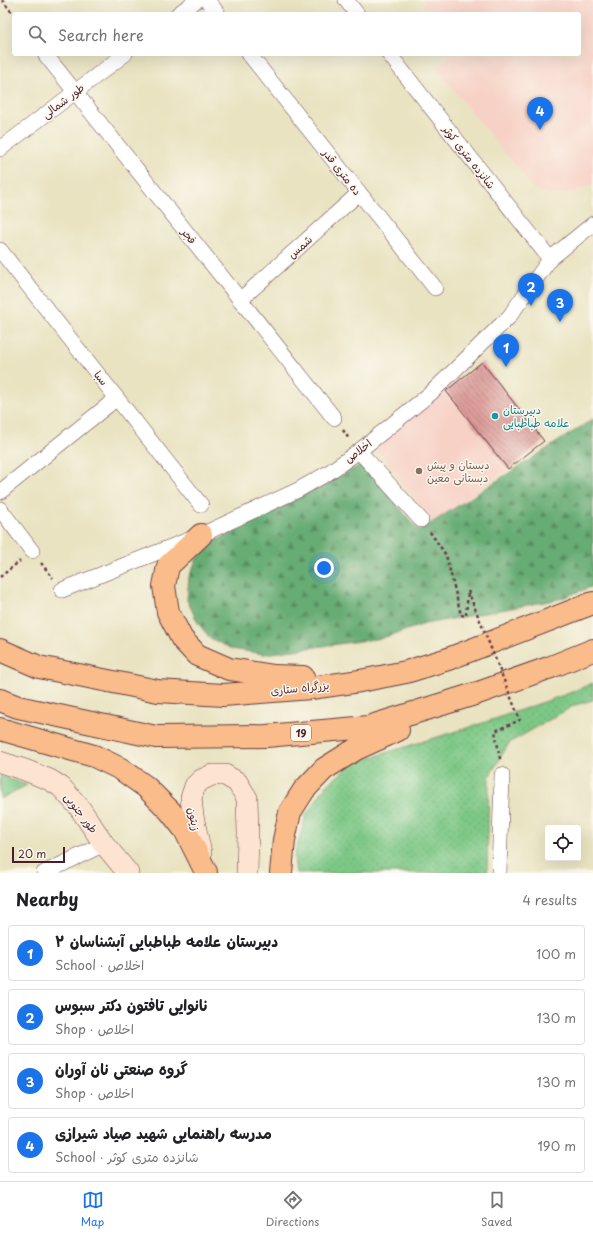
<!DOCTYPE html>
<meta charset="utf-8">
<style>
body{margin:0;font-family:"Playpen Sans","Playpen Sans Arabic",sans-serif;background:#f6f6f6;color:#202124}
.controls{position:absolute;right:12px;bottom:12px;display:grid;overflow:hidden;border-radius:4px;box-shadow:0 4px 16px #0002}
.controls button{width:36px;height:36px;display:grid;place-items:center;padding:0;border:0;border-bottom:1px solid #e0e0e0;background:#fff;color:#202124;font:20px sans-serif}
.scale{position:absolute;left:12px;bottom:10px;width:53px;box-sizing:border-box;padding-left:4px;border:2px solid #4a1f2b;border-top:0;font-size:11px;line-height:14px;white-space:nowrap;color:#4a1f2b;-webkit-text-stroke:3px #fbf7ec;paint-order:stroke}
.you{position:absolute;left:324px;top:568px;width:14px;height:14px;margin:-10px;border:3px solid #fff;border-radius:50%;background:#1a73e8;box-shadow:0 0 0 6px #1a73e833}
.badge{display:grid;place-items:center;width:26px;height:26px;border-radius:50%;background:#1a73e8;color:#fff;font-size:13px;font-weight:700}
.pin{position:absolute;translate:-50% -33px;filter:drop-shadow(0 1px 2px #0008)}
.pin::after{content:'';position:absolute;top:21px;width:14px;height:12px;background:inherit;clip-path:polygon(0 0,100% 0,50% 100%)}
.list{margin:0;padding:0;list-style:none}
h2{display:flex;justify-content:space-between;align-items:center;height:52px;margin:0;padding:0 16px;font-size:17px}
h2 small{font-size:13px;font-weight:400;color:#757577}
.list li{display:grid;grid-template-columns:26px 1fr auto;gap:12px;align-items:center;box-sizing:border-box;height:56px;margin:0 8px 8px;padding:0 8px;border:1px solid #e0e0e0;border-radius:4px}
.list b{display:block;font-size:15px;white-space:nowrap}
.list p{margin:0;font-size:13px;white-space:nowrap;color:#757577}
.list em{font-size:13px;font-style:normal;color:#757577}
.icon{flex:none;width:22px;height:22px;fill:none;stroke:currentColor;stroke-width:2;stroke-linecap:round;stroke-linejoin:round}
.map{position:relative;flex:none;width:593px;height:873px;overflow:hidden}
.search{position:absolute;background:#fff;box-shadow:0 4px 16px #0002;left:12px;right:12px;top:12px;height:44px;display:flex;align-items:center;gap:10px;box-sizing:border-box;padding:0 14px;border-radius:4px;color:#757577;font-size:15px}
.sheet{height:308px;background:#fff}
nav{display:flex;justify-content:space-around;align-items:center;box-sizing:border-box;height:56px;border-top:1px solid #e0e0e0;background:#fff;font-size:11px;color:#757577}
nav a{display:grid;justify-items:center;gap:2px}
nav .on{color:#1a73e8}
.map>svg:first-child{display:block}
.built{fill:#f7d1c6}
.grass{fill:url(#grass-dots);stroke:#647458}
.forest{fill:url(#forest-firs);stroke:#58664f}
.park{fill:url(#park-crowns);stroke:#647458}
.building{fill:url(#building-back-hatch)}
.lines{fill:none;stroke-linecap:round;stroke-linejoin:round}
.street-casing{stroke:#623c42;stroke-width:16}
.secondary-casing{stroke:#623c42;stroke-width:22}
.highway-casing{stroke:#623c42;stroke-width:24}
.path{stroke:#623c42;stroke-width:2.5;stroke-dasharray:3 3;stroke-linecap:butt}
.street{stroke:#fff;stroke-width:15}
.secondary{stroke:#fde4d0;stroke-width:21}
.highway{stroke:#f9bc8a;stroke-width:22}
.path-bridge{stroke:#623c42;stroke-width:2.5;stroke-dasharray:3 3;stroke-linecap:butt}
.culture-dot{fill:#0f9aa8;stroke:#fbf7ec;stroke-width:1.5}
.education-dot{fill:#8d6e63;stroke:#fbf7ec;stroke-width:1.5}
.labels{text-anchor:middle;stroke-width:3;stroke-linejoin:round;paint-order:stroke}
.shield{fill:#fbf7ec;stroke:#7f6065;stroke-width:1}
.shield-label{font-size:10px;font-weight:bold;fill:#4a1f2b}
.street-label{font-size:11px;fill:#4a1f2b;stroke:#fbf7ec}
.culture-label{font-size:11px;fill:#0d838f;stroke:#fbf7ec;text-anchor:start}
.education-label{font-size:11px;fill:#785e54;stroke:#fbf7ec;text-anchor:start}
</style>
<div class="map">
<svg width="593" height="873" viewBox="0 0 593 873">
<defs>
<pattern id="grass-dots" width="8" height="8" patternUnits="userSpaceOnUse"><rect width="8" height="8" fill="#7dc886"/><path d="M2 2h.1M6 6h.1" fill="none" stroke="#6eab74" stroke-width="1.8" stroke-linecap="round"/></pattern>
<pattern id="forest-firs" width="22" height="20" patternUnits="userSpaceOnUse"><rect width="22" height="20" fill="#66ac73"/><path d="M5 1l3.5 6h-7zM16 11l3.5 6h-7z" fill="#568b5f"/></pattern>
<pattern id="park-crowns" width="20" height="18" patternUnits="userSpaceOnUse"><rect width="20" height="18" fill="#7dc886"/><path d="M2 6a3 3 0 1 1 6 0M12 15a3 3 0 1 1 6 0" fill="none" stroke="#6eab74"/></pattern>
<pattern id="building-back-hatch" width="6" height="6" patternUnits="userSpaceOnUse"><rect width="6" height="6" fill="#dc9c9a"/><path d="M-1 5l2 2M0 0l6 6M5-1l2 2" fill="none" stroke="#b47f7e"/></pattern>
</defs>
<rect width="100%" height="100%" fill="#fbf7ec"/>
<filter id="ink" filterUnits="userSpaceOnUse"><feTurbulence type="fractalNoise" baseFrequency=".025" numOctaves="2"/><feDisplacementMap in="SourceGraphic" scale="8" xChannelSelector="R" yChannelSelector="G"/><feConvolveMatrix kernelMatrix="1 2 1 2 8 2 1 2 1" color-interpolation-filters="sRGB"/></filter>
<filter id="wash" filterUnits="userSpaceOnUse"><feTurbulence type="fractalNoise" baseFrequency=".012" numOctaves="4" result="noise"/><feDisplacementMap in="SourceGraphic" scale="16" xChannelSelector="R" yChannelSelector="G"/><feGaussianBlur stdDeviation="0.9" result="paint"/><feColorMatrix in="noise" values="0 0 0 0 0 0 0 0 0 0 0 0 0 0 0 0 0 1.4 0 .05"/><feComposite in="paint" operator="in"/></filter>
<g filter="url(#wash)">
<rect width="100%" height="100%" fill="#e9e3c1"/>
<path class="built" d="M425,0h168v183l-15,8 -28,4 -16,-6 -98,-121 15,-14h128v-40h-156z
M482,360l64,82 -114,81 -58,-79 33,-23z"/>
<path class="grass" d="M593,683v17l-18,5 -66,38 -20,34 -2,96h-191l-2,-16 12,-42 19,-28 28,-24 130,-40 84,-29z"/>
<path class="forest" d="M593,419v167l-33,13 -135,25 -43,14 -118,16 -32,-5 -22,-11 -12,-15 -11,-23 2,-23 8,-19 17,-16 149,-78 56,67z"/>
<path class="park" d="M0,776l27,9 -27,14z"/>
<g id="blocks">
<path class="building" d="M482,362l62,79 -36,28 -62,-78z"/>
</g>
</g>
<g filter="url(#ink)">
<use href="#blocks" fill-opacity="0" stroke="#623c42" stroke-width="1"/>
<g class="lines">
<g class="street-casing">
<path id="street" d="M207,0l11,14
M346,0l11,14
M178,14l19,-14
M45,54l289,364
M249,54l186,234
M389,54l161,205
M0,149l125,-95
M0,250l201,255
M240,300l119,-107
M359,451l62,69
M0,492l117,-94
M0,509l32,42
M62,590l139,-55 97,-45 30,-17 31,-22 72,-58 78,-76 41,-58 43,-35
M44,873l60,-29
M499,873l3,-98"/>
</g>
<g class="secondary-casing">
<path id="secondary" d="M0,762l25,8 25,10 11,7 18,20 25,37 24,29
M201,853l-8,-37 -2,-18 4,-12 6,-6 11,-5h13l12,7 10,16 1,36 -1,39"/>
</g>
<g class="highway-casing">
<path id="highway" d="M201,535l-33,31 -4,20 4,26 14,27 15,16 32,14 45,7 29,1
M0,650l39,17 119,24 65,4 88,-7 49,-7 46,-9 42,-13 145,-56
M0,700l18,7 138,30 110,-1 102,-9 110,-34 73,-26 42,-17
M0,729l94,27 27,13 25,18 24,24 15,19 21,42
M281,873l3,-33 6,-28 14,-22 20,-21 32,-20 42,-19"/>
</g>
<path class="path" d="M2,0l12,15
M343,430l6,9
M430,532l16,23 15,60 5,1 2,-25
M41,563l12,15
M0,577l20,-16
M500,759l-5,-28 25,-11"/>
<use href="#street" class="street"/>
<use href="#secondary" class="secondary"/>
<use href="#highway" class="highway"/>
<path class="path-bridge" d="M468,591l52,129"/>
</g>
</g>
<circle class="culture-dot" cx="495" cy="416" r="4"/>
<circle class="education-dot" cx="419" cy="471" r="4"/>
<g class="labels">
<rect class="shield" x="291" y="725" width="20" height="16" rx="3"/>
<g class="shield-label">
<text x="301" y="737">19</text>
</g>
<g class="street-label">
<text transform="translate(63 101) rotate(-37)" y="4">طور شمالی</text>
<text transform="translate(469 157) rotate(52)" y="4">شانزده متری کوثر</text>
<text transform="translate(342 172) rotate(52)" y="4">ده متری قدر</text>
<text transform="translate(189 236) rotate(52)" y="4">فجر</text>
<text transform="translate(300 247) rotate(-42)" y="4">شمس</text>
<text transform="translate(101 378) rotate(52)" y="4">سبا</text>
<text transform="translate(358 451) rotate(-37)" y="4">اخلاص</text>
<text transform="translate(300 688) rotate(-6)" y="4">بزرگراه ستاری</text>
<text transform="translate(81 813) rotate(53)" y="4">طور جنوبی</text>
<text transform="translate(194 819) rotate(79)" y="4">زیتون</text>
</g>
<g class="culture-label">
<text x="503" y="414">دبیرستان<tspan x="503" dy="13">علامه طباطبایی</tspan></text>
</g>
<g class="education-label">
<text x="427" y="469">دبستان و پیش<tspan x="427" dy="13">دبستانی معین</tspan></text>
</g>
</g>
</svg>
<div class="controls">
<button><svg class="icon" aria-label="locate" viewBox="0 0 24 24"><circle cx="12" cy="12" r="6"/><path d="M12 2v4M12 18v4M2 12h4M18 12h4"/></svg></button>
</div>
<div class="scale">20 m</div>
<div class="you"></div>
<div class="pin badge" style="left:506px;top:367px">1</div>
<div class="pin badge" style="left:531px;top:306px">2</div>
<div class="pin badge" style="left:560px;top:322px">3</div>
<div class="pin badge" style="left:540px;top:130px">4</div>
<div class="search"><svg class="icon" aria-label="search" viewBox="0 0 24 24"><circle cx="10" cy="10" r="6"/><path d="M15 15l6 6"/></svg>Search here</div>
</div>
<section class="sheet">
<h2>Nearby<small>4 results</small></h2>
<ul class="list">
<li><span class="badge">1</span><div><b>دبیرستان علامه طباطبایی آبشناسان ۲</b><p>School · اخلاص</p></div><em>100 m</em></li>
<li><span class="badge">2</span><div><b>نانوایی تافتون دکتر سبوس</b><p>Shop · اخلاص</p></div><em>130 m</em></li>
<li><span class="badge">3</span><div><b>گروه صنعتی نان آوران</b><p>Shop · اخلاص</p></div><em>130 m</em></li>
<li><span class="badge">4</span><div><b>مدرسه راهنمايی شهيد صياد شيرازی</b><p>School · شانزده متری کوثر</p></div><em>190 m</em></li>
</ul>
</section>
<nav>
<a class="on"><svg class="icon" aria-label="map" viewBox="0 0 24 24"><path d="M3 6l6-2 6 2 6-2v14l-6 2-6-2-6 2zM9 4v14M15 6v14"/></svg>Map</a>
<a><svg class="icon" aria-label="directions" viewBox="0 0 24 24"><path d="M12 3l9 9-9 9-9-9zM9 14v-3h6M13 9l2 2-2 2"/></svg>Directions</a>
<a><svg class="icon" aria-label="saved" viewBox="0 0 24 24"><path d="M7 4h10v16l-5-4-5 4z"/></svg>Saved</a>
</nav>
